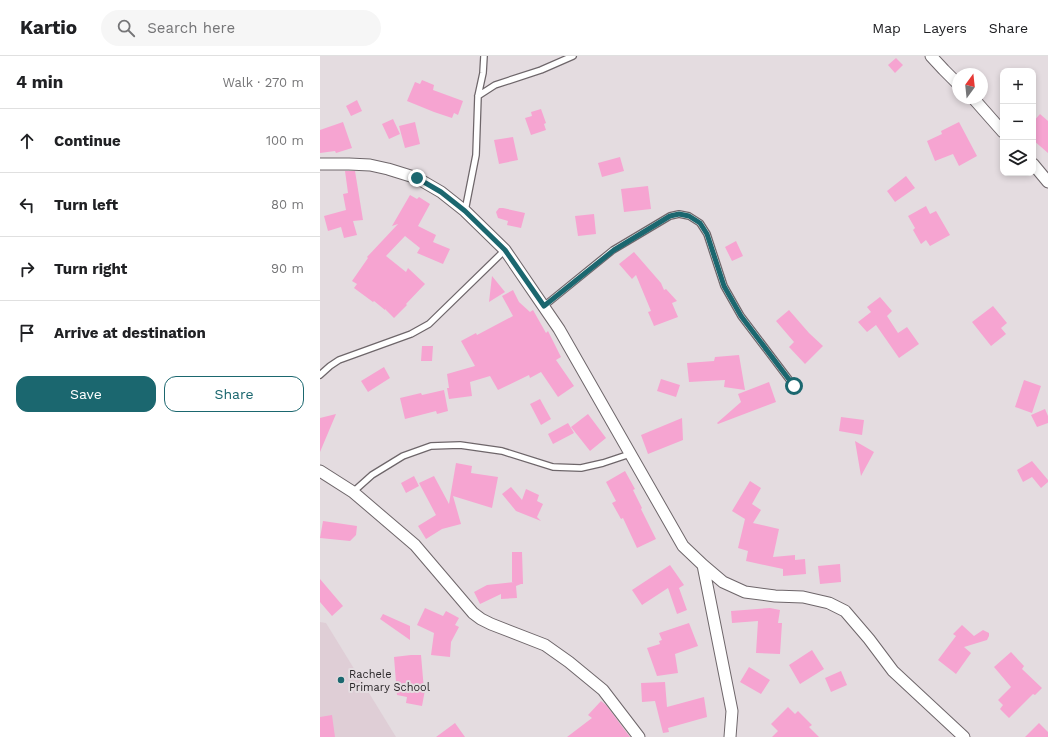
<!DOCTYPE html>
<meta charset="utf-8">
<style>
body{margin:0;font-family:"Work Sans",sans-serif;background:#f6f6f6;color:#202124}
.controls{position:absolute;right:12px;top:12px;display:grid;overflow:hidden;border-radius:8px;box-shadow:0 2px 6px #0003}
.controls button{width:36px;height:36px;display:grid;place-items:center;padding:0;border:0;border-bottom:1px solid #e0e0e0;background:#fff;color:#202124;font:20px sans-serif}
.compass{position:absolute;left:632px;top:12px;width:36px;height:36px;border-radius:50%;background:#fff;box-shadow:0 2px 6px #0003;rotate:15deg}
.stop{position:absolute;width:12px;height:12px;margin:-9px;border:3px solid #1b676f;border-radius:50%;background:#fff}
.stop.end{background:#1b676f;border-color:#fff;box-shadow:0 1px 4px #0008}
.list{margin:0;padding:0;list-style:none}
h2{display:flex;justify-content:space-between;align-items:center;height:52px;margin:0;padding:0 16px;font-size:17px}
h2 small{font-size:13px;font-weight:400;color:#757577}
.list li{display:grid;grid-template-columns:26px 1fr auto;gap:12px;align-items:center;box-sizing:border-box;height:64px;padding:0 16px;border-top:1px solid #e0e0e0}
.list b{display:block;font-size:15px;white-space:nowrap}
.list em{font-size:13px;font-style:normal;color:#757577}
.actions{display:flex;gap:8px;padding:12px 16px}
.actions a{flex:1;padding:9px 0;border:1px solid #1b676f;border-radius:12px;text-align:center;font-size:14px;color:#1b676f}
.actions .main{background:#1b676f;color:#fff}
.icon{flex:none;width:22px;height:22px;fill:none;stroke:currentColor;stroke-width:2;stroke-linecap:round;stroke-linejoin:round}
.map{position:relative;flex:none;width:728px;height:681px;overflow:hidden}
header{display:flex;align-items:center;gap:24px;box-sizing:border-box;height:56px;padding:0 20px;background:#fff;border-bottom:1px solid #e0e0e0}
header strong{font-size:19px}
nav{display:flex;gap:22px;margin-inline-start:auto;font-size:14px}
.search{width:280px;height:36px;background:#f6f6f6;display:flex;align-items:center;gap:10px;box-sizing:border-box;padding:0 14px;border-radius:22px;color:#757577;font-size:15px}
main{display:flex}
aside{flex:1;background:#fff}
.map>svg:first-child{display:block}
.built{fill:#dfced6}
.building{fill:#f6a4d1}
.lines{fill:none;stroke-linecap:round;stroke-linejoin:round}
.service-casing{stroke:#6e666a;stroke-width:8}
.minor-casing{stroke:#6e666a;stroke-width:13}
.service{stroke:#fff;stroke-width:5.5}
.minor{stroke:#fff;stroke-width:11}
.route{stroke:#1b676f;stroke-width:5}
.poi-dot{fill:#1b676f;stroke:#e4dce0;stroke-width:1.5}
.labels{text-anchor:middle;stroke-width:4;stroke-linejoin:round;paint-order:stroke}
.poi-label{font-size:11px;fill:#292628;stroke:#e4dce0;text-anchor:start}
</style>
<header>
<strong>Kartio</strong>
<div class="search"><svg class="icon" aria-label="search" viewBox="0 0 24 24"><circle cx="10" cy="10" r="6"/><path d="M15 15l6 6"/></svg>Search here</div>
<nav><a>Map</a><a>Layers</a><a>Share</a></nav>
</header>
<main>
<aside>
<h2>4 min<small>Walk · 270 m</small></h2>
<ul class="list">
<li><svg class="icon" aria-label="ahead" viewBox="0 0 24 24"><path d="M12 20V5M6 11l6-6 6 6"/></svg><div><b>Continue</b></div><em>100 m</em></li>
<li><svg class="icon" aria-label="left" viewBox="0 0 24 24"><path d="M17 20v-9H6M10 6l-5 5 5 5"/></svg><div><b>Turn left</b></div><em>80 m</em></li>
<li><svg class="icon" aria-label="right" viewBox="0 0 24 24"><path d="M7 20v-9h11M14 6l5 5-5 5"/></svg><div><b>Turn right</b></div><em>90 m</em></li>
<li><svg class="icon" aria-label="arrive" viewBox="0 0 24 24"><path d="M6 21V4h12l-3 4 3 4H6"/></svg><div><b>Arrive at destination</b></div></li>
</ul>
<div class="actions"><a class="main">Save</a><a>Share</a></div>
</aside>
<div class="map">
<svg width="728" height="681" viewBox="0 0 728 681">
<rect width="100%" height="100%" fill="#e4dce0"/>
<path class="built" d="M0,566l6,1 70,114h-76z"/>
<path class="building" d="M576,2l7,7 -8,8 -7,-8z
M102,24l12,5 -1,5 30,11 -5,14 -4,-2 -2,5 -18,-6 -27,-11 8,-19 5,2z
M37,44l5,11 -11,5 -5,-10z
M221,53l5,14 -2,1 2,6 -15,5 -6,-17 7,-2 -1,-4z
M720,58l8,7v32l-15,-13v-18z
M73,63l7,15 -11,5 -7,-15z
M23,66l9,26 -16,5 -1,-2 -15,2v-23z
M95,66l5,22 -15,4 -6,-22z
M639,66l18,34 -18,10 -6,-12 -18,7 -8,-20 15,-7 -1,-3z
M193,81l5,23 -19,4 -5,-24z
M300,101l4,14 -22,6 -4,-14z
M25,115h10l8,49 -10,1 4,14 -13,3 -3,-11 -13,4 -4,-15 22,-6 -3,-16 5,-1z
M586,120l9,12 -20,14 -8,-11z
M328,130l3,23 -27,3 -3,-23z
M90,139l7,4 2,-2 11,7 -12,22 18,9 -3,7 17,7 -7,15 -26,-11 3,-5 -15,-12 -19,20 20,16 2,-4 17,16 -19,20 1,1 -13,13 -9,-9v1l-11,-9 -1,1 -19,-14 3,-4 -5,-3 16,-23 -1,-1 31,-33 -6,2z
M606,150l4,8 6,-3 14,24 -20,11 -4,-6 -5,4 -8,-14 2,-2 -7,-12z
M179,152h4l22,5 -4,15 -14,-3 1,-4 -10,-3 -2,-6z
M274,158l2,20 -18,2 -3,-20z
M416,185l7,15 -11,5 -7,-14z
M314,196l27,31 3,7 2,-1 11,12 -5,2 6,14 -24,9 -6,-14 3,-1 -15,-36 -4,4 -13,-15z
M172,220l13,16 -16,10z
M193,234l6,12 11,10 3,-2 13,23 2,-2 13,26 -5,3 18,26 -16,11 -17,-25 -11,6 -1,-3 -31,15 -8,-14 -20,6 2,14 -23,3 -2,-11h2l-2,-14 28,-8 -14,-25 15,-8 1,2 36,-19 -11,-20z
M560,241l12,14 -5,5 11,17 9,-6 12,17 -20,14 -23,-33 -9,7 -9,-10 13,-10 -4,-5z
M673,250l14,17 -6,5 5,6 -15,12 -19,-24z
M469,254l20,23 14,13 -18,18 -16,-17 5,-5 -18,-21z
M102,290h11l-1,15h-11z
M419,299l6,35 -21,-3 1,-7 -36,2 -2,-19 27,-2 1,-4z
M64,311l6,11 -22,14 -7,-11z
M341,323l19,6 -4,12 -19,-6z
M704,324l17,6 -9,27 -17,-6z
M449,326l7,20 -58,22 -1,-1 24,-21 -3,-8z
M124,334l4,21 -11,3 -1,-3 -31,8 -5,-21 21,-5 1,2z
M220,343l11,20 -10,6 -11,-21z
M725,353l3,7v7l-11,4 -6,-12z
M16,358l-16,38v-34z
M268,358l18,24 -16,13 -19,-24z
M521,361l23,3 -2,15 -23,-4z
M362,362l1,22 -35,14 -7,-19z
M248,367l6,10 -21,11 -5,-10z
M535,385l19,11 -13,24z
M712,405l16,19v2l-7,6 -9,-11 -9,5 -6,-12z
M136,407l16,3 -1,7 27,4 -6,31 -39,-12 8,28 -19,5 -16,10 -8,-13 18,-11 -17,-32 15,-7 15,28z
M305,415l10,18 -2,1 9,18 -1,1 15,30 -19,9 -14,-30 -2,1 -9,-16 4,-2 -10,-19z
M94,420l5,10 -13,7 -5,-10z
M430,425l11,7 -9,16 9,6 -8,13 26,6 -6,28 22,-2v5l10,-1 1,15 -23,2v-7l-37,-8 2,-10 -10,-3 7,-29 -13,-8z
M191,431l11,13 4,-11 13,6 -2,6 6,3 -6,13 4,4 -25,-10 -14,-17z
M3,465l34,5 -1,9 -6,6 -30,-3z
M192,496h10l1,31v1h-2l-5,2 1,12 -16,1v-5l-21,10 -6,-12 13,-7 27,-3h-2z
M520,508l1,18 -21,2 -2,-18z
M350,509l14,20 -5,3 8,22 -10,4 -9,-26 -26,17 -10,-15z
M0,523l23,27 -11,10 -12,-14z
M105,552l18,8 3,-5 13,7 -4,7 4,2 -8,15 -1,15 -19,-2 3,-22 -17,-8z
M450,552l10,2 -2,13h4l-2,31 -24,-1 2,-32 -26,2 -1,-12z
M63,558l27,12v14l-30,-21z
M369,567l9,23 -23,8 3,19 -21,3 -10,-28 13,-4 -1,-3 3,-1 -3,-7z
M642,569l12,11 9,-6 6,3v3l-2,4 -23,7 7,6 -15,21 -18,-14 18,-24 -3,-2z
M492,594l12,19 -24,15 -11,-19z
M691,596l13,14 -2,3 20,19 -7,7 -2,-1 -24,24 -9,-9 3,-4 -5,-5 13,-13 -17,-20z
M91,599h10l3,35h1l-3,16 -16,-3 1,-6 -10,-2 -3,-38z
M429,611l21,13 -9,14 -21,-12z
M521,615l6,14 -16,7 -6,-14z
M345,626l2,25 37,-10 3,20 -39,11 1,4 -6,1 -8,-32 -13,1 -1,-19z
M281,645l5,4 24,32h-63l25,-19 -4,-3z
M468,651l7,7 3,-3 14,14 -3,2 10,10h-47l6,-6 -7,-7z
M12,659l3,22h-15v-20z
M135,667l10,14h-29z
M719,667l9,9v5h-23z"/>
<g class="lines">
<g class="service-casing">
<path id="service" d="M158,40l17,-11 46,-15 32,-14
M145,155l11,-56 2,-59 5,-23 1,-17
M224,250l69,-56 57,-34 9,-2 10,2 11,7 7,11 17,52 17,30 53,70
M0,319l10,-9 9,-6 72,-26 18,-10 76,-74
M33,436l19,-17 31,-19 28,-10 29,-1 42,6 51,16 28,1 22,-5 27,-9"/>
</g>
<g class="minor-casing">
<path id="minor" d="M611,0l13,14 14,14
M653,42l30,34
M0,108h29l21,1 18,4 29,9 24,14 24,19 40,39 54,79 124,217 20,19 20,17 22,10 30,4 28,1 26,6 16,8 24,28 24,32 71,66
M713,108l15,18
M0,415l33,21 62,53 58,68 8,6 10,5 54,21 24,17 34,28 36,47
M383,509l29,146 -2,26"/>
</g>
<use href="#service" class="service"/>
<use href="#minor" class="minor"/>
</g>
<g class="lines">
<path class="route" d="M97,122l24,14 24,19 40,39 39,56 70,-56 56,-34 9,-2 10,2 11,7 7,11 17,52 17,30 53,70"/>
</g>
<circle class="poi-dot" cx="21" cy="624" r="4"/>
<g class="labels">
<g class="poi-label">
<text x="29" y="622">Rachele<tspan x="29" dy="13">Primary School</tspan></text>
</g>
</g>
</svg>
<div class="controls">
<button>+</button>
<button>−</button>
<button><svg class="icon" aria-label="layers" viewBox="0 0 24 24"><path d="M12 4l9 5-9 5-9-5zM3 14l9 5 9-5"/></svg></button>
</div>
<svg class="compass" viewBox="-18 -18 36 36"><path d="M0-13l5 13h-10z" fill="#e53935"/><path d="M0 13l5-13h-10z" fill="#757577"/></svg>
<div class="stop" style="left:474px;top:330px"></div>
<div class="stop end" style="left:97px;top:122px"></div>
</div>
</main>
